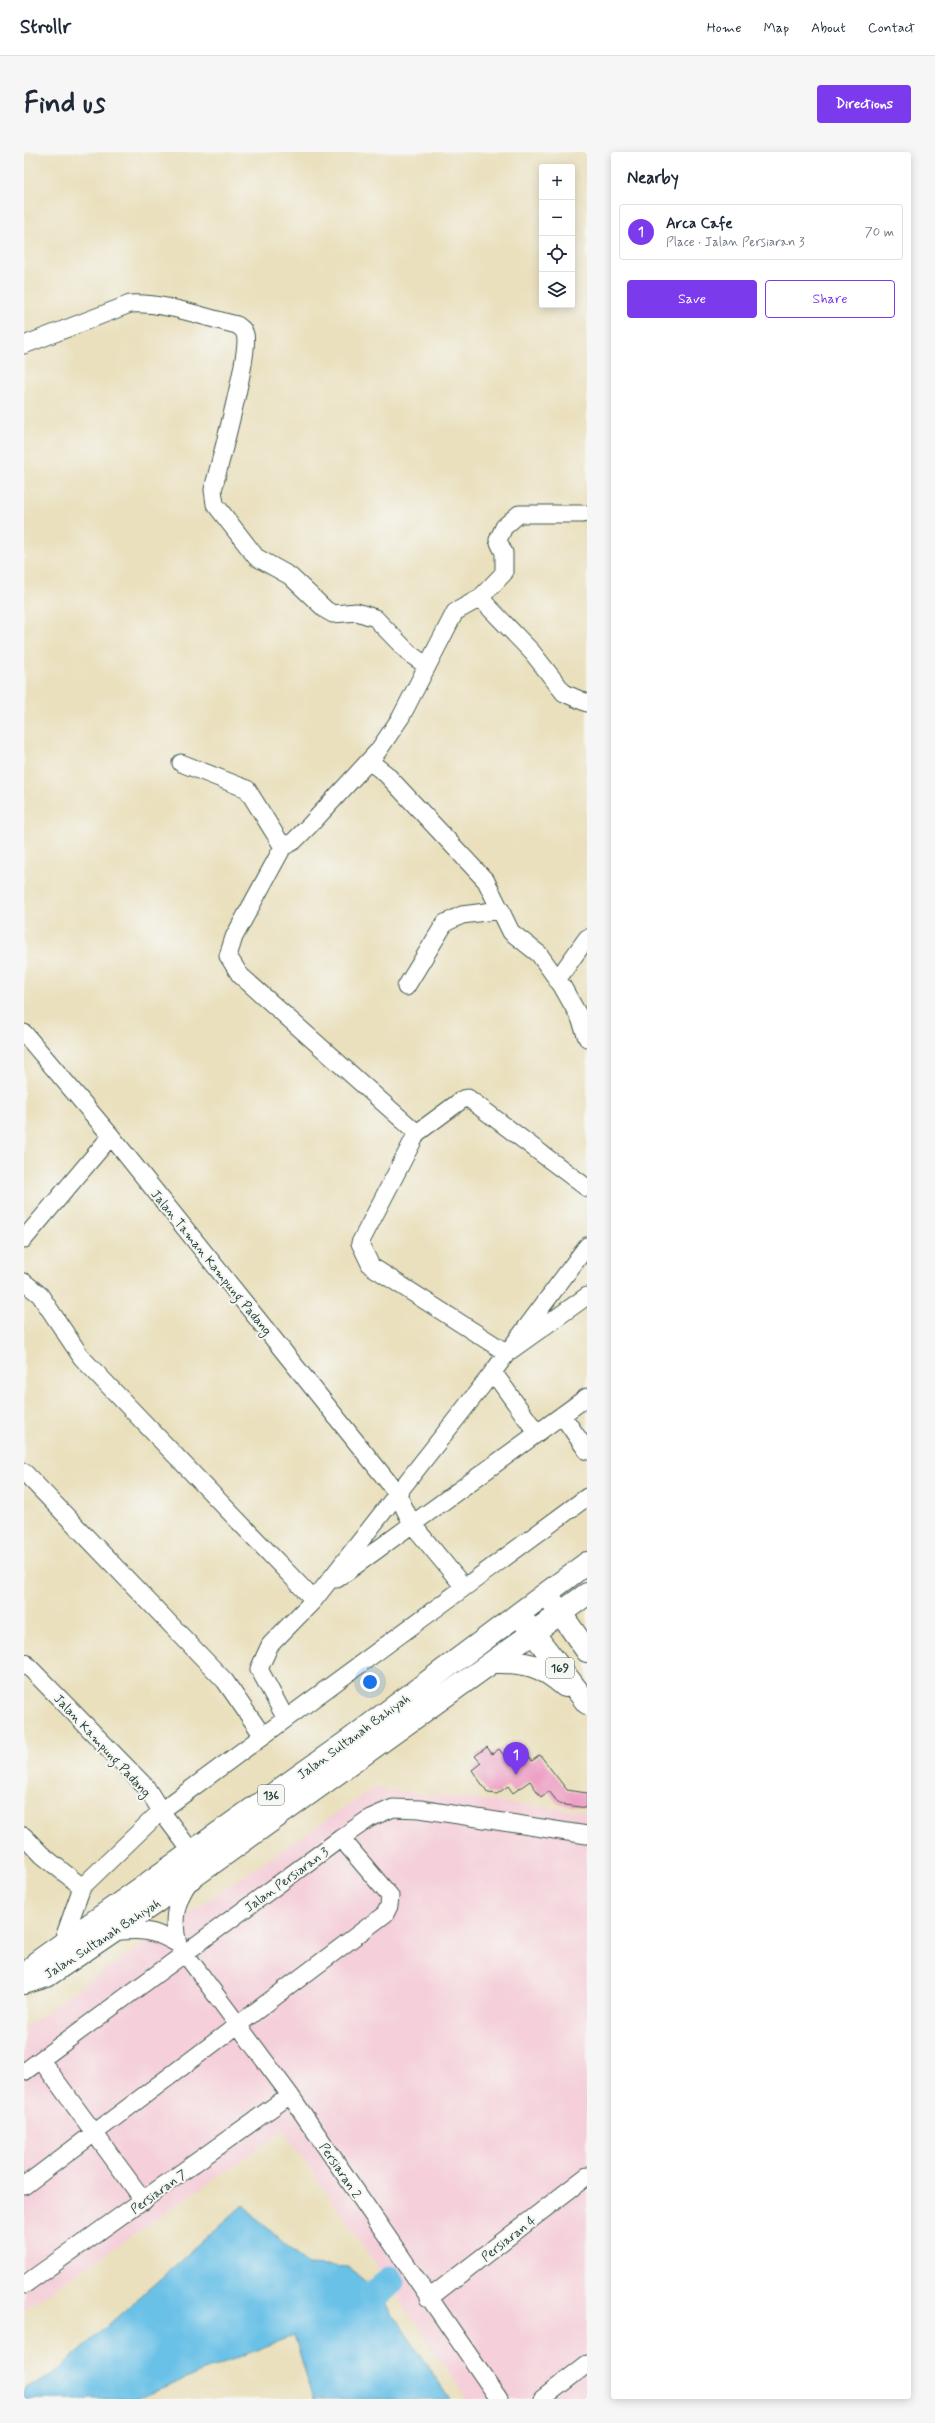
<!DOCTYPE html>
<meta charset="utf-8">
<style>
body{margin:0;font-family:Mynerve,sans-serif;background:#f6f6f7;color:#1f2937}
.controls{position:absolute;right:12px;top:12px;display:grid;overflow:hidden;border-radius:4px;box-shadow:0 2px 10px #0003}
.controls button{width:36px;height:36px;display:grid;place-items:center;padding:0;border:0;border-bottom:1px solid #e0e1e3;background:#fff;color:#1f2937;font:20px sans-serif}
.you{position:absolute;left:346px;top:1530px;width:14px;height:14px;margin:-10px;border:3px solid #fff;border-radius:50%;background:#1a73e8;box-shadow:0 0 0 6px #1a73e833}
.badge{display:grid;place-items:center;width:26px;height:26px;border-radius:50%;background:#7c3aed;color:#fff;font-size:13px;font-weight:700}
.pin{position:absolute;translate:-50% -33px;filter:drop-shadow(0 1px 2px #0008)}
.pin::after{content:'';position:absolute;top:21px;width:14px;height:12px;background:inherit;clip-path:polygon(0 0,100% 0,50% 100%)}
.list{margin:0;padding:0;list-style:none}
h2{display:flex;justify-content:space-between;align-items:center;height:52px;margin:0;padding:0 16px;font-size:17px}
h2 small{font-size:13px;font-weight:400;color:#747a83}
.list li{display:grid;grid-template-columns:26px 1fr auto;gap:12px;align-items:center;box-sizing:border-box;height:56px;margin:0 8px 8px;padding:0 8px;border:1px solid #e0e1e3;border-radius:4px}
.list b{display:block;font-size:15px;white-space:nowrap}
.list p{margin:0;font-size:13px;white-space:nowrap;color:#747a83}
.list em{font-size:13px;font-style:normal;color:#747a83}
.actions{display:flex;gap:8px;padding:12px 16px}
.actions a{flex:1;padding:9px 0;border:1px solid #7c3aed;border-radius:4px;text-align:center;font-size:14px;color:#7c3aed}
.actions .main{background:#7c3aed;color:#fff}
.icon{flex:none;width:22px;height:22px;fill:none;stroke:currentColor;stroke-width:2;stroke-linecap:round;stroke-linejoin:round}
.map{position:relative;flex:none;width:563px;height:2247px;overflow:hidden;border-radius:4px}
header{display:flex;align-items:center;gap:24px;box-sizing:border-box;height:56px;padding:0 20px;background:#fff;border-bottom:1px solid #e0e1e3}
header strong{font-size:19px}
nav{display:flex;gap:22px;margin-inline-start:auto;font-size:14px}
.intro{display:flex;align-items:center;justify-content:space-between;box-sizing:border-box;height:96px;padding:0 24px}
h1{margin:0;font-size:28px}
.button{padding:10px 18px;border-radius:4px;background:#7c3aed;color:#fff;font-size:14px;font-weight:700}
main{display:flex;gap:24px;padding:0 24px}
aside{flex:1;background:#fff;border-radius:4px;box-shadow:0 2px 10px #0003}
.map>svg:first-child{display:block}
.built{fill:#f5cfd9}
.water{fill:#6bc1e7;stroke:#457f8e}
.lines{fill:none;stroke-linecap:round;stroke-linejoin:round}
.river{stroke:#6bc1e7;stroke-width:29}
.building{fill:#ed9dc2}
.minor-casing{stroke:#3d5549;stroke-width:19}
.major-casing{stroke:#3d5549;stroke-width:24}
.minor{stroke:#fff;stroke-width:17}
.major{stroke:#fff;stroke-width:22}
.labels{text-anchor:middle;stroke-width:4;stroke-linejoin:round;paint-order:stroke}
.shield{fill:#f6f6f2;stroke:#60746d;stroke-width:1}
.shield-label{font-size:12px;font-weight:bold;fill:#1f3d34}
.street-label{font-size:13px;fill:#1f3d34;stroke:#f6f6f2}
</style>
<header>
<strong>Strollr</strong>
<nav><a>Home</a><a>Map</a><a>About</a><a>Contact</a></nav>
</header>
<div class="intro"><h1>Find us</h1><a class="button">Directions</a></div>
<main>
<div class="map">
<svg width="563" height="2247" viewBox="0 0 563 2247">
<rect width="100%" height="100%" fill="#f6f6f2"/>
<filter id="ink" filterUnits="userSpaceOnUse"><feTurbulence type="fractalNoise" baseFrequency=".025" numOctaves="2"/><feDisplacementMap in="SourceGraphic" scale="8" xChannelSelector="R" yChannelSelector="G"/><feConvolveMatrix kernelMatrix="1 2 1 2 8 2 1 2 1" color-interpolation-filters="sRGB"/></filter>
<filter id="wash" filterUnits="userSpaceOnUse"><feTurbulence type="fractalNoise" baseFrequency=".012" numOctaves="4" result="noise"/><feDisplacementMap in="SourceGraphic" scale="16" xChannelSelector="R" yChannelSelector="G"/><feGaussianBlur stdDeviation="0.9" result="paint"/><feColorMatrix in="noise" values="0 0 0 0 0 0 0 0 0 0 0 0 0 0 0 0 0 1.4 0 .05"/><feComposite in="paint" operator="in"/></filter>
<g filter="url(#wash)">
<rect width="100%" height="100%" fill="#eae0bd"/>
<path class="built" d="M349,1636l214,24v587h-120l-183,-268 -260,179v-282l46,-34z"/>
<path class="water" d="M219,2053l64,60 41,2 30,25 72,107h-137l-19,-64 -160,64h-110v-10l28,-14z"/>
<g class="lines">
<path class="river" d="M325,2168l41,-39"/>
</g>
<g id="blocks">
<path class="building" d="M463,1595l5,7 7,-5 6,8 8,-6 6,8 7,-6 6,8 8,-6 27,35 20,3v15l-28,-4 -10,-13 -8,6 -11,-16 -17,12 -5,-7 -11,8 -9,-1 -16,-23 9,-7 -6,-7z"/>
</g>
</g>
<g filter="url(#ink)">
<use href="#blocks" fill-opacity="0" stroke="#3d5549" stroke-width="1"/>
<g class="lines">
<g class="minor-casing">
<path id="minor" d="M0,193l106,-41c35,-2 73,13 107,21 4,3 7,5 8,9 6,17 -26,131 -32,156l2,14 41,53 34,19 36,34 7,4 24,-2 18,6 35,36 17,12
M559,362h-64l-15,13 -6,13 6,13v20l-24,25 -25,14 -54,105 -23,34 -67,73 -17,17 -11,6 -49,90 -6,19 12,19 177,158 -57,110 11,23 136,87 80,-57
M456,446l52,54 32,41 23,10
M345,609l17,13 100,107 25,51 28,22 23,32 18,32 7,20
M157,611l66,26 36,58
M533,828l30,-42
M382,835l39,-64 17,-8 39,-5
M0,881l87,103 286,357 15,31 52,63
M393,981l46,-34 5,-1 119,90
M0,1087l87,-103
M0,1130l16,13 42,63 232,242
M469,1220l44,61
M538,1263l25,36
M0,1320l201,209 38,55
M313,1427l250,-182
M0,1510l122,125 15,24 30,40
M262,1567l-27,-50 11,-24 44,-45 179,-228 94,-126
M0,1684l18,19 40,32 79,-76 426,-314
M88,1780c28,-3 41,-3 66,12l112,151 209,304
M154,1792c-6,-24 -3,-42 11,-62
M37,1794l21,-59
M17,1908l103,141
M0,1920l317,-234 29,-20 23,-10 27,1 167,26
M0,2034l361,-272 4,-8 1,-10 -49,-58
M0,2133l266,-190
M404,2147l159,-123
M518,2247l45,-35"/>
</g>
<g class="major-casing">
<path id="major" d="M528,1449l35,50
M500,1469l63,82
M469,1510c32,-1 48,3 72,24
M0,1828l13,-18 311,-221 239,-178
M0,1831l23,-7 146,-99 394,-283"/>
</g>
<use href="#minor" class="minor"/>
<use href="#major" class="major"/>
</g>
</g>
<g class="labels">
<g class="shield">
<rect x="522" y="1506" width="28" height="20" rx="3"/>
<rect x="234" y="1633" width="26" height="20" rx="3"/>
</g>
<g class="shield-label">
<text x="536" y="1520">169</text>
<text x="247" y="1647">136</text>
</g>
<g class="street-label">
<text transform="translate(188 1110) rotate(51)" y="5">Jalan Taman Kampung Padang</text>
<text transform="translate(329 1584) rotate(-36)" y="5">Jalan Sultanah Bahiyah</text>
<text transform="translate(79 1593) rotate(47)" y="5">Jalan Kampung Padang</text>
<text transform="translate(262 1727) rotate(-36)" y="5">Jalan Persiaran 3</text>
<text transform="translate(78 1786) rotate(-33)" y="5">Jalan Sultanah Bahiyah</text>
<text transform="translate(317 2018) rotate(56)" y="5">Persiaran 2</text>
<text transform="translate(134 2039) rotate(-36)" y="5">Persiaran 7</text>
<text transform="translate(484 2086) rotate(-38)" y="5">Persiaran 4</text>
</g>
</g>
</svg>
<div class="controls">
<button>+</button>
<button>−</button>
<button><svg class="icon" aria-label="locate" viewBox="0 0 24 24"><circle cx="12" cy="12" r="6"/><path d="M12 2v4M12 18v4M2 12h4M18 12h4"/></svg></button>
<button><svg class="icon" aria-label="layers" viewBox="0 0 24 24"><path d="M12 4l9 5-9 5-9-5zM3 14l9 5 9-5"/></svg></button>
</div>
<div class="you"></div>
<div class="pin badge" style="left:492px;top:1623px">1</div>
</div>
<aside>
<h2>Nearby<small></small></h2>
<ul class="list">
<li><span class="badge">1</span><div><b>Arca Cafe</b><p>Place · Jalan Persiaran 3</p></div><em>70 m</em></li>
</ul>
<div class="actions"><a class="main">Save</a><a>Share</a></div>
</aside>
</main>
